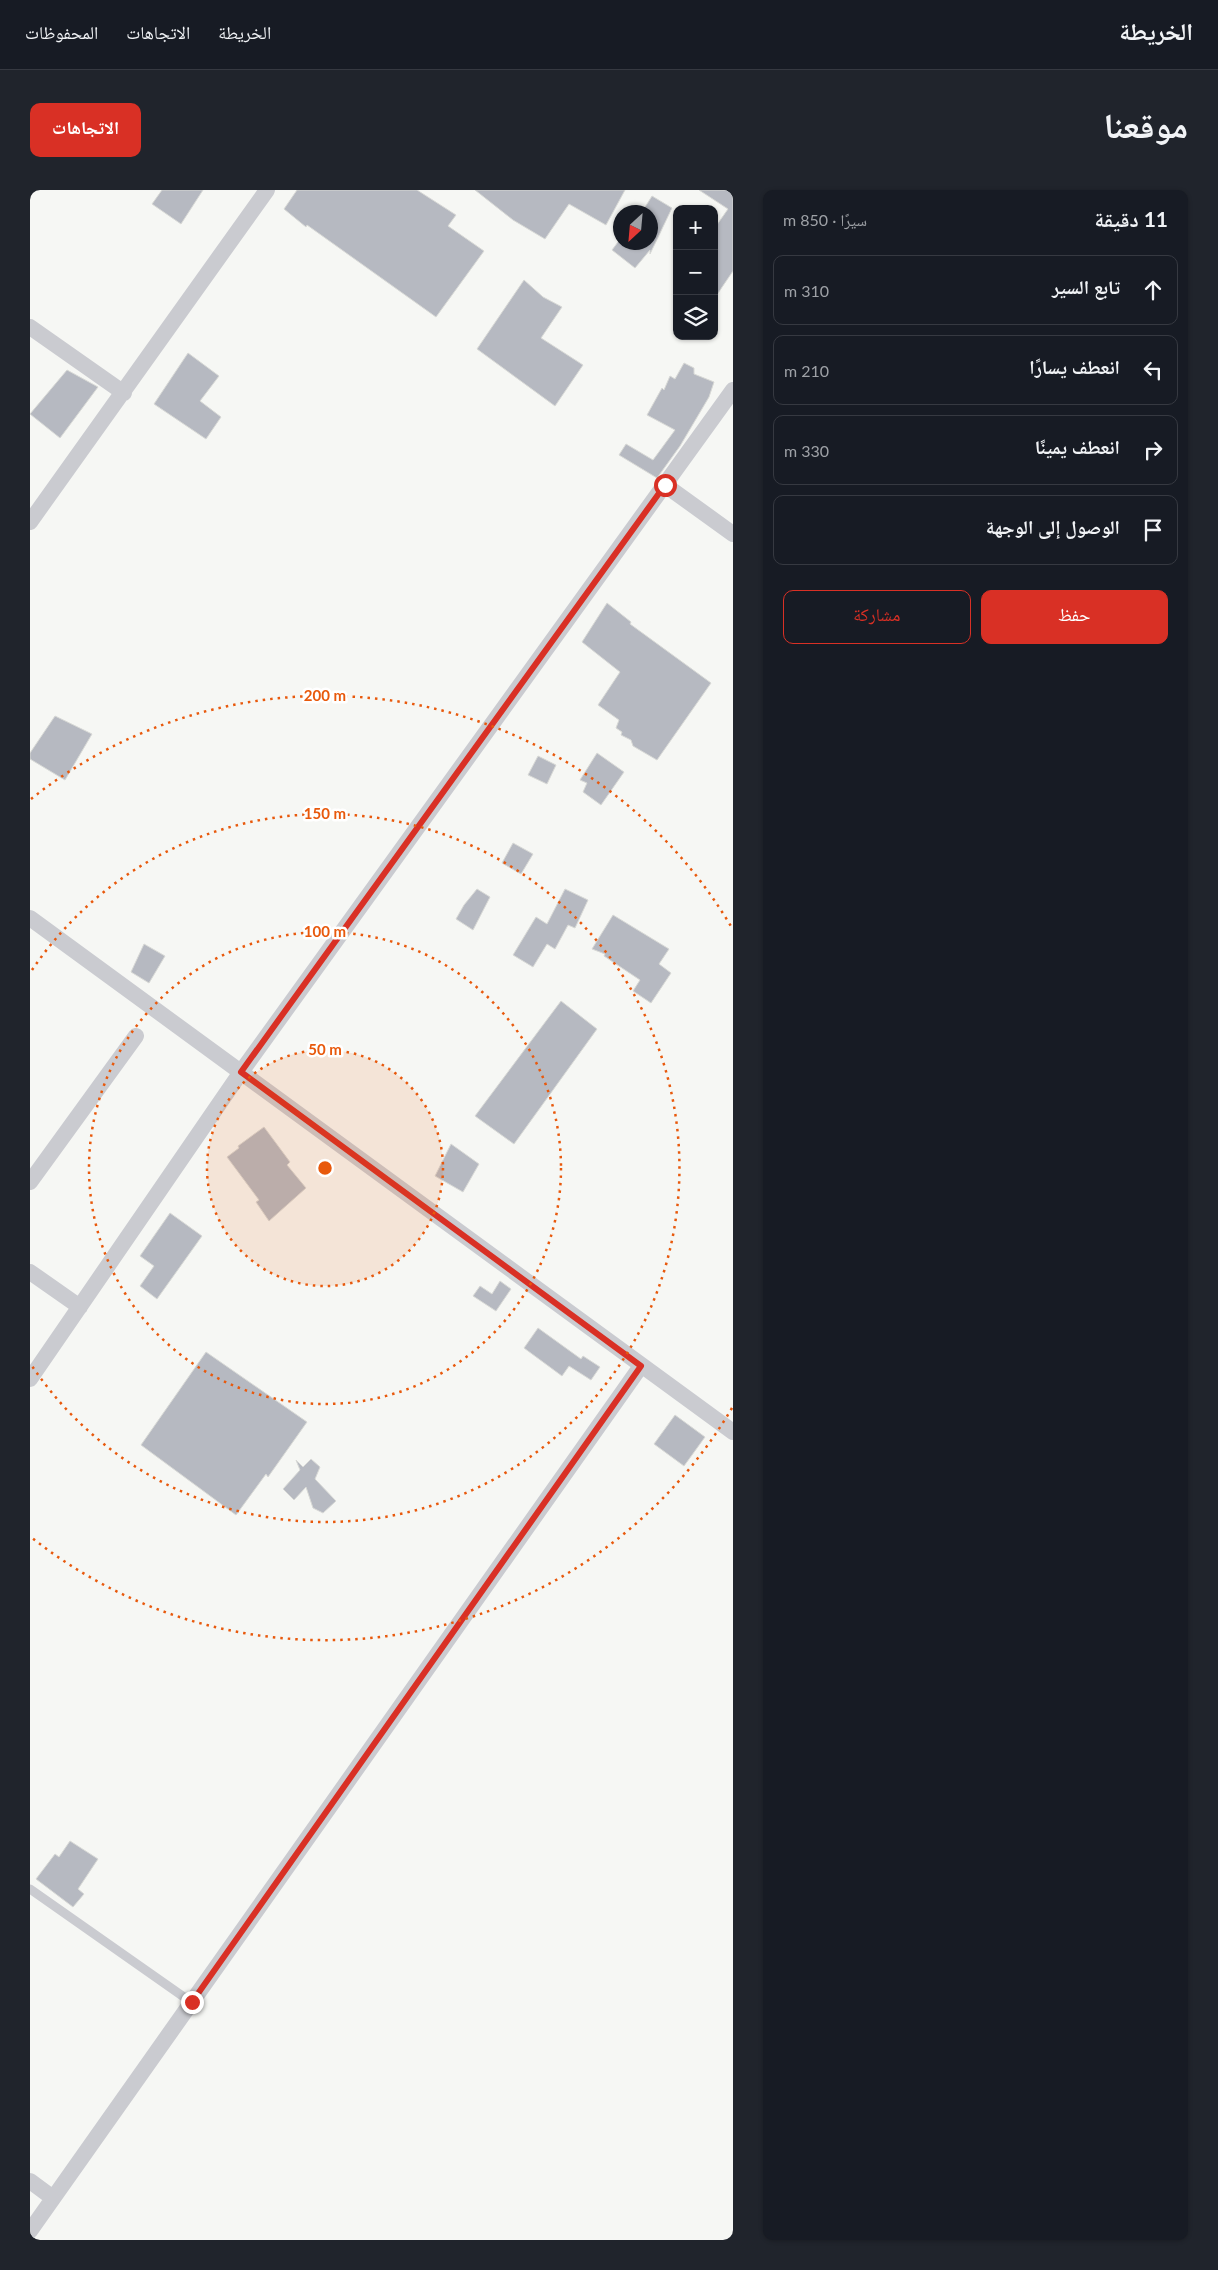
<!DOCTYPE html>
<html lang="ar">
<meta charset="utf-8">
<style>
body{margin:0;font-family:Lato,"Noto Naskh Arabic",sans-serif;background:#20242c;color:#f1f3f6;direction:rtl}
.controls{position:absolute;right:15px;top:15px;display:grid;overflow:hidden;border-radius:10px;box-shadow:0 1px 4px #0004}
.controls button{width:45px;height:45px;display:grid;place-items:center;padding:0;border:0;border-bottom:1px solid #363941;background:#171b24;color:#f1f3f6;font:25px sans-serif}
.compass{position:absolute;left:583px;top:15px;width:45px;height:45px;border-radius:50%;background:#171b24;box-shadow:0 1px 4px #0004;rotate:206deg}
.stop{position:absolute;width:15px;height:15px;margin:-11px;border:4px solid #d93025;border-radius:50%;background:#fff}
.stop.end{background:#d93025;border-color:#fff;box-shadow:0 1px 5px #0008}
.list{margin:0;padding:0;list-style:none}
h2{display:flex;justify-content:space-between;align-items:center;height:65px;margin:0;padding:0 20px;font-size:21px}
h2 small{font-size:16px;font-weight:400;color:#9ea1a6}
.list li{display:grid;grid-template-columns:32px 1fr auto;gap:15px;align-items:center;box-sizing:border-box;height:70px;margin:0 10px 10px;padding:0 10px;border:1px solid #363941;border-radius:10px}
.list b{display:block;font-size:19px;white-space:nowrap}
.list em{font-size:16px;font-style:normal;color:#9ea1a6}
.actions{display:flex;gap:10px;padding:15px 20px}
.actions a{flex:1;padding:11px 0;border:1px solid #d93025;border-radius:10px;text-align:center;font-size:18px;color:#d93025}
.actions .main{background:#d93025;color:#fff}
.icon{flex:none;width:28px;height:28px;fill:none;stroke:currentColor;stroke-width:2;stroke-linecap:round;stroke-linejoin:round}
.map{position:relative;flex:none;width:703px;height:2050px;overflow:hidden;direction:ltr;border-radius:10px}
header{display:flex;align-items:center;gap:30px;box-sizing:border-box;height:70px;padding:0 25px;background:#171b24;border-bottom:1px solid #363941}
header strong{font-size:24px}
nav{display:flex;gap:28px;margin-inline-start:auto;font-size:18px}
.intro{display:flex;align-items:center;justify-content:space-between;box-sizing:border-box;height:120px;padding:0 30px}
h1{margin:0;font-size:35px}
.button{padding:12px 22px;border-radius:10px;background:#d93025;color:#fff;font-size:18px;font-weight:700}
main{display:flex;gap:30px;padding:0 30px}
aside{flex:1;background:#171b24;border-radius:10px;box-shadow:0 1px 4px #0004}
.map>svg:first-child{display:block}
.building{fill:#b6b9c1;stroke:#d8d9d6}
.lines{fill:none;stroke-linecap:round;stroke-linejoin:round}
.service{stroke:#cacbd0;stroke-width:9}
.minor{stroke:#cacbd0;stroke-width:16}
.route{stroke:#d93025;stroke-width:6}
.ring{fill:none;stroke:#e8590c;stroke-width:2.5;stroke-dasharray:2.5 5}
.centre{fill:#e8590c;stroke:#fff;stroke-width:2.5}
.ring-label{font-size:15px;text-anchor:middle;font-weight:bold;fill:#e8590c;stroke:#fff;stroke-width:5;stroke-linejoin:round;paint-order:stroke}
</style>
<header>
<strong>الخريطة</strong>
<nav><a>الخريطة</a><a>الاتجاهات</a><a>المحفوظات</a></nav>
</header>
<div class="intro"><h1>موقعنا</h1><a class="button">الاتجاهات</a></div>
<main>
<aside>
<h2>11 دقيقة<small>سيرًا · 850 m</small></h2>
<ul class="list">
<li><svg class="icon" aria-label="ahead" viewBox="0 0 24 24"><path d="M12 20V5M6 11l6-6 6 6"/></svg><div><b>تابع السير</b></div><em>310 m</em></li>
<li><svg class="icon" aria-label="left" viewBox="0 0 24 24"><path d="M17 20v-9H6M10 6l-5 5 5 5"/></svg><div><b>انعطف يسارًا</b></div><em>210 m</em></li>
<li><svg class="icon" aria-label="right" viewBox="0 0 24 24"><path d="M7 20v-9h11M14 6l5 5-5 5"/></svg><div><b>انعطف يمينًا</b></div><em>330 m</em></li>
<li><svg class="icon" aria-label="arrive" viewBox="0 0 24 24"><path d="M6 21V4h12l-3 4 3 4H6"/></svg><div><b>الوصول إلى الوجهة</b></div></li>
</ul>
<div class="actions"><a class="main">حفظ</a><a>مشاركة</a></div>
</aside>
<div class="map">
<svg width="703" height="2050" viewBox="0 0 703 2050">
<rect width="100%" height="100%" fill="#f6f7f4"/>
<path class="building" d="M132,0h41l-22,34 -29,-20z
M267,0h120l39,25 -8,11 36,25 -48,66 -129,-92 -1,2 -22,-18z
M445,0h150l-19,35 -37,-21 -24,35 -32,-19z
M669,0h34v81l-19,28v-70l14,-20z
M622,6l20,12 -22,46v-4l-15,18 -23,-18 6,-8h32v-30h-8z
M494,90l19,17 19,10 -21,31 42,27 -28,41 -78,-57z
M158,163l31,23 -19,25 21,16 -15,22 -52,-35z
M654,173l10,5v6l20,8 -5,15 -29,49 -23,32 -38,-23 7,-11 27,16 22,-30 -28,-15 15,-27 2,2 6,-14 5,3z
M37,180l31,17 -38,51 -30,-24z
M577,413l24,19 -1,2 81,59 -54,77 -24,-14 -2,-6 -10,-5 1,-3 -6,-4 3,-8 -21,-15 22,-33 -38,-30z
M25,526l37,18 -27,46 -35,-21v-6z
M567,563l27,19 -23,33 -18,-13 4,-9 -7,-3z
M508,566l18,9 -9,19 -19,-9z
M483,653l20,11 -12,20 -19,-11z
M447,699l13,8 -17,33 -17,-11 8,-14z
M535,699l23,11 -13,28 -7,-3 -13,24 -8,-5 -14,23 -20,-12 23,-38 11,7z
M583,725l56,34 -10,15 12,9 -20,30 -18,-12 7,-11 -36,-24 1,-2 -13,-5z
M114,754l21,12 -16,27 -18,-11z
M531,811l36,28 -83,115 -39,-28z
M234,937l26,35 -3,3 19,23 -37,33 -13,-19 3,-2 -32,-43 12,-9 -1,-2z
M421,954l28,20 -16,28 -28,-16z
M140,1023l32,23 -45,63 -17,-13 14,-20 -14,-10z
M470,1091l11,8 -15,22 -23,-15 7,-10 12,8z
M508,1138l43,31 2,-3 17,11 -9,13 -22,-14 -7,10 -38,-28z
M176,1162l101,70 -39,55 -2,-3 -30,41 -95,-70z
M645,1225l30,22 -21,29 -30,-22z
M281,1269l9,8 -5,12 21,22 -13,12 -10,-5 -7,-21 -12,13 -11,-11 17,-19 -4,-10 7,7z
M40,1651l28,18 -20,30 6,5 -11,13 -37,-28 19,-25 4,3z"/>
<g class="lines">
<path class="service" d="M0,1699l161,113"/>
<path class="minor" d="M0,137l94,66
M635,295l68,49
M0,332l237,-332
M0,728l703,514
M0,992l106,-146
M0,1082l50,35
M0,1189l211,-307 492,-682
M0,1991l23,17
M0,2041l611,-865"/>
</g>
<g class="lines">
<path class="route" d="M162,1812l449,-636 -400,-294 424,-587"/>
</g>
<circle cx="295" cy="978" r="118" fill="#e8590c" fill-opacity=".12"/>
<g class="ring">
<circle cx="295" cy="978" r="118"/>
<circle cx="295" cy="978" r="236"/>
<path d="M2 780A354 354 0 1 1 2 1176"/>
<path d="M702 1218A472 472 0 0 1 1 1347M1 609A472 472 0 0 1 702 738"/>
</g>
<circle cx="295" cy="978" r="8" class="centre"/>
<g class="ring-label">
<text x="295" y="511">200 m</text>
<text x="295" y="629">150 m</text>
<text x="295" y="747">100 m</text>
<text x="295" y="865">50 m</text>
</g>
</svg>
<div class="controls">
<button>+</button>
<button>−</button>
<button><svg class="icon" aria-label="layers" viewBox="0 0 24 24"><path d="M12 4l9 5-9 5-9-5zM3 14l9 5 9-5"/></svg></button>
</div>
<svg class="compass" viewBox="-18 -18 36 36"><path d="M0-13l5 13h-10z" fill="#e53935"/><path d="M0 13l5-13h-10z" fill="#9ea1a6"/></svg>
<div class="stop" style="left:635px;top:295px"></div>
<div class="stop end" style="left:162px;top:1812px"></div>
</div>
</main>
